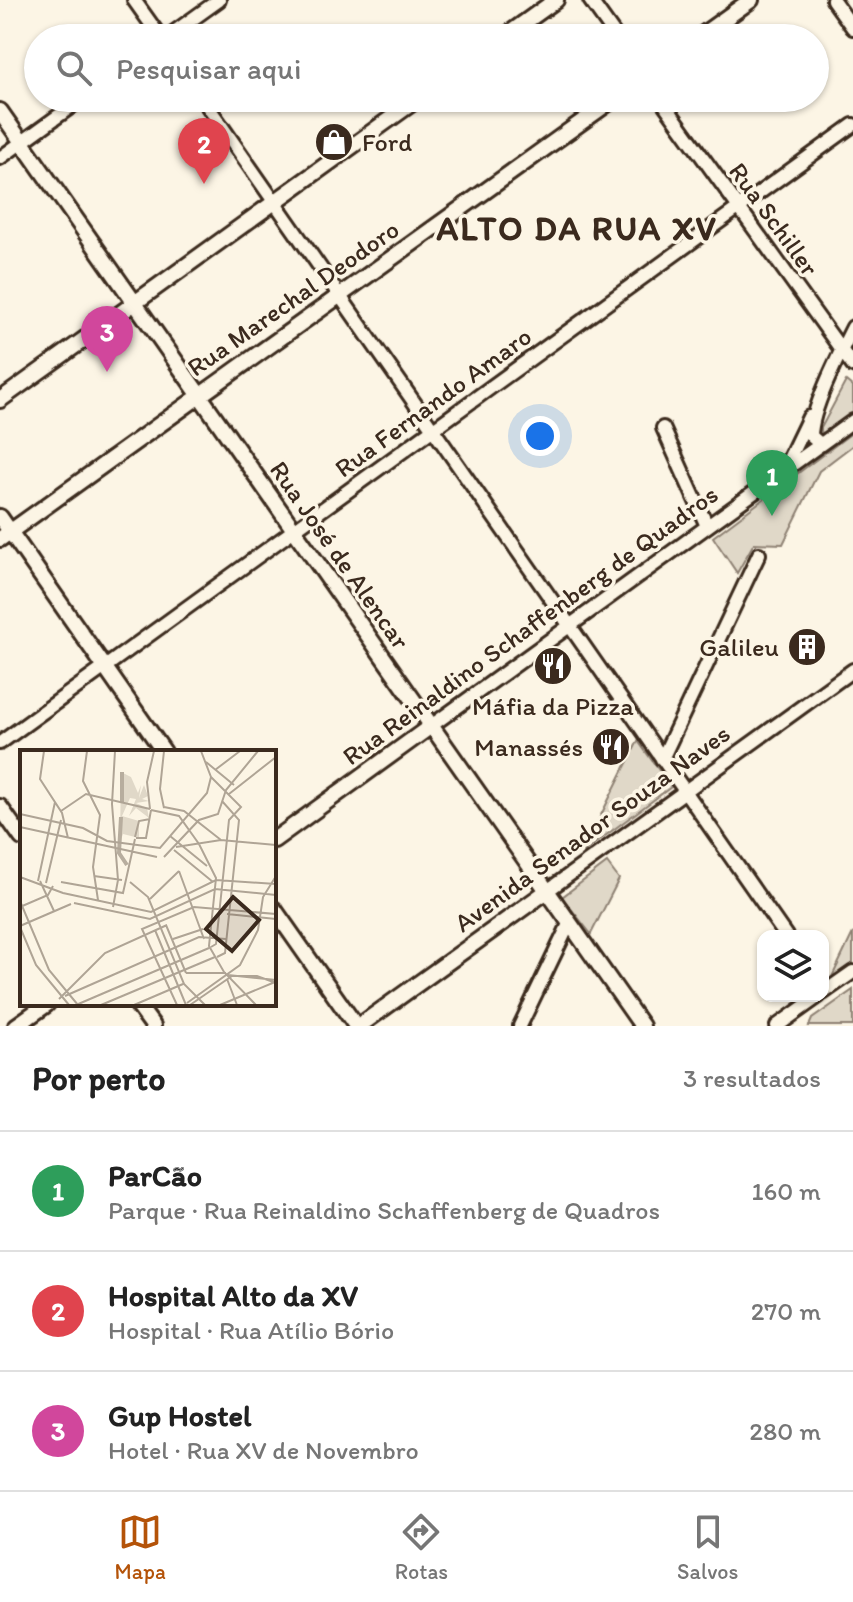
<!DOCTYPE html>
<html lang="pt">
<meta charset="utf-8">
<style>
body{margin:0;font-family:Itim,sans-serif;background:#f2f2f2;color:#222}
.controls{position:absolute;right:24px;bottom:24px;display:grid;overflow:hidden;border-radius:16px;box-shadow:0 2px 6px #0004}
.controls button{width:72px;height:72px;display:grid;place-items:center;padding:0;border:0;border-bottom:2px solid #e0e0e0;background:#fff;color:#222;font:40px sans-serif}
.you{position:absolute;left:540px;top:436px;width:28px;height:28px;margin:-20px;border:6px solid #fff;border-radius:50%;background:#1a73e8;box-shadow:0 0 0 12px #1a73e833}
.badge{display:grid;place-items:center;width:52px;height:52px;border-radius:50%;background:#b45309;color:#fff;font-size:26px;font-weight:700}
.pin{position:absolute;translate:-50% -66px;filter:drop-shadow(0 2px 4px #0008)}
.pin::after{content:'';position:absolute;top:42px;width:28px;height:24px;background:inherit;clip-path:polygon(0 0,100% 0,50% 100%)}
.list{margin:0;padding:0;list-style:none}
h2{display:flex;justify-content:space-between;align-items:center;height:104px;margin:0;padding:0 32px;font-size:34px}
h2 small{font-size:26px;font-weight:400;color:#767676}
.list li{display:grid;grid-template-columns:52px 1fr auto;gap:24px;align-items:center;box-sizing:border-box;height:120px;padding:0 32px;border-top:2px solid #e0e0e0}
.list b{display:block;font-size:30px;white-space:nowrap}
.list p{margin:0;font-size:26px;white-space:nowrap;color:#767676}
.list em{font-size:26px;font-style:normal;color:#767676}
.icon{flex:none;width:44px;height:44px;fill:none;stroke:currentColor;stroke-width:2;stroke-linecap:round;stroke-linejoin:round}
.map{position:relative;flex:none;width:853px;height:1026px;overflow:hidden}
.search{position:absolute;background:#fff;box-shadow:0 2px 6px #0004;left:24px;right:24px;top:24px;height:88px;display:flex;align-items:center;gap:20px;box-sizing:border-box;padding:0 28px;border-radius:44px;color:#767676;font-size:30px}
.sheet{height:464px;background:#fff}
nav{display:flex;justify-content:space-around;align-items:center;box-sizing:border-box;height:112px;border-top:2px solid #e0e0e0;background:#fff;font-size:22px;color:#767676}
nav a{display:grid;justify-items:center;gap:4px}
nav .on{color:#b45309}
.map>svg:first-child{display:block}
.green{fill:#e0d8c8;stroke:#8e8173;stroke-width:2}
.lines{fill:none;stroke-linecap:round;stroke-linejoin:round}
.minor-casing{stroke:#3b2a1e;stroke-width:18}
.major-casing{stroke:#3b2a1e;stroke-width:20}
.minor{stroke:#fcf5e5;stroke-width:12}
.major{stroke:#fcf5e5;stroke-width:14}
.labels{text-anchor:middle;stroke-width:7;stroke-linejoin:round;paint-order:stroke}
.poi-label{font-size:26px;fill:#3b2a1e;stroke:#fcf5e5;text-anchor:end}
.street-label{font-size:26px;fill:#3b2a1e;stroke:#fcf5e5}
.district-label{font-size:34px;font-weight:bold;letter-spacing:2px;fill:#3b2a1e;stroke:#fcf5e5}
.inset-river{fill:none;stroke:#b7ad9e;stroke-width:4}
.inset-road{fill:none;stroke:#afa495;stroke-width:2}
.view{fill:#3b2a1e;fill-opacity:0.15;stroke:#3b2a1e;stroke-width:4}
.inset-edge{fill:none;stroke:#3b2a1e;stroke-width:4}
</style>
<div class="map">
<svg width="853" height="1026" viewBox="0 0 853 1026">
<rect width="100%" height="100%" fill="#fcf5e5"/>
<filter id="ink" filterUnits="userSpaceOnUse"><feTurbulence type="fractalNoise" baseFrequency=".0125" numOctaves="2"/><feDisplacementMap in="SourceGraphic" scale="16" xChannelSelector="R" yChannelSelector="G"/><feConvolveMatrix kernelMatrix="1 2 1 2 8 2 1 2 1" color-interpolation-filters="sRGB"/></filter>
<g filter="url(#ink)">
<path class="green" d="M846,381l7,6v29l-29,20 -3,-5v-3z
M853,432v13l-34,26 -36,73 -29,-1 -17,30 -24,-36z
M638,741l33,46 -89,66z
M607,863l12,16 -28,55 -29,-37z
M853,933v30l-22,16z
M853,990v36h-44l3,-7z"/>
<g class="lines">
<g class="minor-casing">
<path id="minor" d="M134,0l27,38
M590,0l27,38
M833,0l20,28
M166,38l53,-38
M202,98l584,838
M660,98l193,268
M0,158l83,-60
M663,428l44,98
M820,444l-9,-8c0,-27 29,-83 42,-109
M784,469l25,-52
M431,726l422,-305
M0,743l853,-618
M662,759l97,-205
M547,891l306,-221
M823,993l30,-21
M520,1026l49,-102
M777,1026l42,-30"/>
</g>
<g class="major-casing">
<path id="major" d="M503,38l53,-38
M698,38l53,-38
M0,111l642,915
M0,400l419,-302
M0,517l164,235
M0,539l615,-441
M0,807l22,31
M274,840l157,-114
M274,909l82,117
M137,1004l16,22
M16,1026l31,-22
M359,1026l188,-135"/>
</g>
<use href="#minor" class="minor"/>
<use href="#major" class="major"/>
</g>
</g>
<defs>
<g id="shop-disc" transform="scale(2)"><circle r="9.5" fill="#3b2a1e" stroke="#fcf5e5"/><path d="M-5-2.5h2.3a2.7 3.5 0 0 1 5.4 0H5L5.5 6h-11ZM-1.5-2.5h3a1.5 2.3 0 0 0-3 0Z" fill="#fff"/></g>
<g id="building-disc" transform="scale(2)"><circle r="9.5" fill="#3b2a1e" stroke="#fcf5e5"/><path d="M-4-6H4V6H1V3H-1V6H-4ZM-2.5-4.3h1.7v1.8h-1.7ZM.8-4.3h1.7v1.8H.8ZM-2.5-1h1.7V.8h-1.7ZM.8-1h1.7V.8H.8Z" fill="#fff"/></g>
<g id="restaurant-disc" transform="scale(2)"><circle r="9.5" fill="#3b2a1e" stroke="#fcf5e5"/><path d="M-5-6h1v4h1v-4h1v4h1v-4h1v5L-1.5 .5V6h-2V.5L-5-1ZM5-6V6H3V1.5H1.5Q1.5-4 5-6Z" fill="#fff"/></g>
</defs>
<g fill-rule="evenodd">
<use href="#shop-disc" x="334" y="142"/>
<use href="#building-disc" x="807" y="647"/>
<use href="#restaurant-disc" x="553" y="666"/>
<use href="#restaurant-disc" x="611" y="747"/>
</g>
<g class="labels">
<g class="poi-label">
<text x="362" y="151" text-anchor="start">Ford</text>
<text x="779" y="656">Galileu</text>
<text x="553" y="715" text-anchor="middle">Máfia da Pizza</text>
<text x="583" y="756">Manassés</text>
</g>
<g class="street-label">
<text transform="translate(774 219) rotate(54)" y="9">Rua Schiller</text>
<text transform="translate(293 298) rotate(-35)" y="9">Rua Marechal Deodoro</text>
<text transform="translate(433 402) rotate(-36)" y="9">Rua Fernando Amaro</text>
<text transform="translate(340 555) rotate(55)" y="9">Rua José de Alencar</text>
<text transform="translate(530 625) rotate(-36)" y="9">Rua Reinaldino Schaffenberg de Quadros</text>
<text transform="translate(592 828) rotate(-36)" y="9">Avenida Senador Souza Naves</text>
</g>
<g class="district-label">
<text x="577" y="240">ALTO DA RUA XV</text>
</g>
</g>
<g transform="translate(20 750)">
<rect width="256" height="256" fill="#fcf5e5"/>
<path d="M101,22l10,5 7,16 3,-8 -2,13 5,-13 4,11 -6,3 7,2 -13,2 11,5 2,10 -13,-10 -7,8 7,-17 -6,-1 -8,18 17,5v17l-16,-4 -3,8z" fill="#e0d8c8"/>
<path class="inset-river" d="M102,22v31M101,67l-2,36 8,12"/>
<path class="inset-road" d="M24,1l-4,28 22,34 6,25M67,1l-4,30 17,34 -7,52 5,33M144,1l-4,38 4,19M186,12l28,23M195,20l25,-19M191,27l30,30 -12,13 -13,124 -5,3M209,44l47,-37M144,57l20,4 37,29M130,59l-3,-27 7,-31M131,60l28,6 20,28 17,34 -7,68 15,26 32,33M41,61l25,-17 64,15M0,64l63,14 24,13 53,7 47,-55 4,-16 -10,-26M0,77l137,30M150,86l37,30M115,87l4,-16 11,-2M116,88h10l5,-28M156,97l45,-7 55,5M154,100l39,32M144,107l35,-37 19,-6 8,-24 32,-39M159,121l25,68M74,126l28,4M0,127l43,16 88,19 65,-32 60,4M18,131l17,-79M20,131l14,30M41,132l62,11 12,-54M110,132l18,15 36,87 21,21M26,133l15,-63M130,149l29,-28M0,151l29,69 29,35M54,153l76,16 65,-30 61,6M0,157l28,-12 5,-9M93,157l5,-27 -6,-76 3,-53M207,164l49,5M146,175l20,48M0,176l51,-22M0,177l16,38 33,40M135,180l31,75M153,189l30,-10M197,207l8,-4 14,-133 -17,-19M166,223h40M208,225l48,5M207,229l10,26M45,246l134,-59 27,2M39,249l46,-46 62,-28M167,253l53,-38 18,-35 5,-33 13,-21M56,255l133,-57M81,255l114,-48M114,255l49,-21M157,255l-35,-76 52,-22 82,7M170,255l42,-29h25l19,7M200,255l55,-23"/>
<path class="view" d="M213,147l26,23 -27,31 -26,-22z"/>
<rect width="256" height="256" class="inset-edge"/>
</g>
</svg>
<div class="controls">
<button><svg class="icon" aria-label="layers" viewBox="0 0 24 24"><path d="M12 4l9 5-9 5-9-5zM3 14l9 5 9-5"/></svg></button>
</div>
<div class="you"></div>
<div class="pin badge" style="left:772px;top:516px;background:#2e9e5b">1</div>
<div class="pin badge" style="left:204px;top:184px;background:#e0444e">2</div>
<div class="pin badge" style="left:107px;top:372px;background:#d1479c">3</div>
<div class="search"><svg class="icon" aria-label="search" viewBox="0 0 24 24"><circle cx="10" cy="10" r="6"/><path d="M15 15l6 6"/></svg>Pesquisar aqui</div>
</div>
<section class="sheet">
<h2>Por perto<small>3 resultados</small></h2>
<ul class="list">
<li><span class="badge" style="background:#2e9e5b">1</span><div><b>ParCão</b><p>Parque · Rua Reinaldino Schaffenberg de Quadros</p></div><em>160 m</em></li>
<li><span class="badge" style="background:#e0444e">2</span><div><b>Hospital Alto da XV</b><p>Hospital · Rua Atílio Bório</p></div><em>270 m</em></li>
<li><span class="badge" style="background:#d1479c">3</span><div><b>Gup Hostel</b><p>Hotel · Rua XV de Novembro</p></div><em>280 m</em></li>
</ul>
</section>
<nav>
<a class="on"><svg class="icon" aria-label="map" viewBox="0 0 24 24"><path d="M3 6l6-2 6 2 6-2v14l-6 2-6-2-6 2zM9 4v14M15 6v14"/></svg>Mapa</a>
<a><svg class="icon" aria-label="directions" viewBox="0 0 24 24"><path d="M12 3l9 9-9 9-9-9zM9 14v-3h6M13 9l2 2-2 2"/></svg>Rotas</a>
<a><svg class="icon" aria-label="saved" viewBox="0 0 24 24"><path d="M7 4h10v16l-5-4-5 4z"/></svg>Salvos</a>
</nav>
